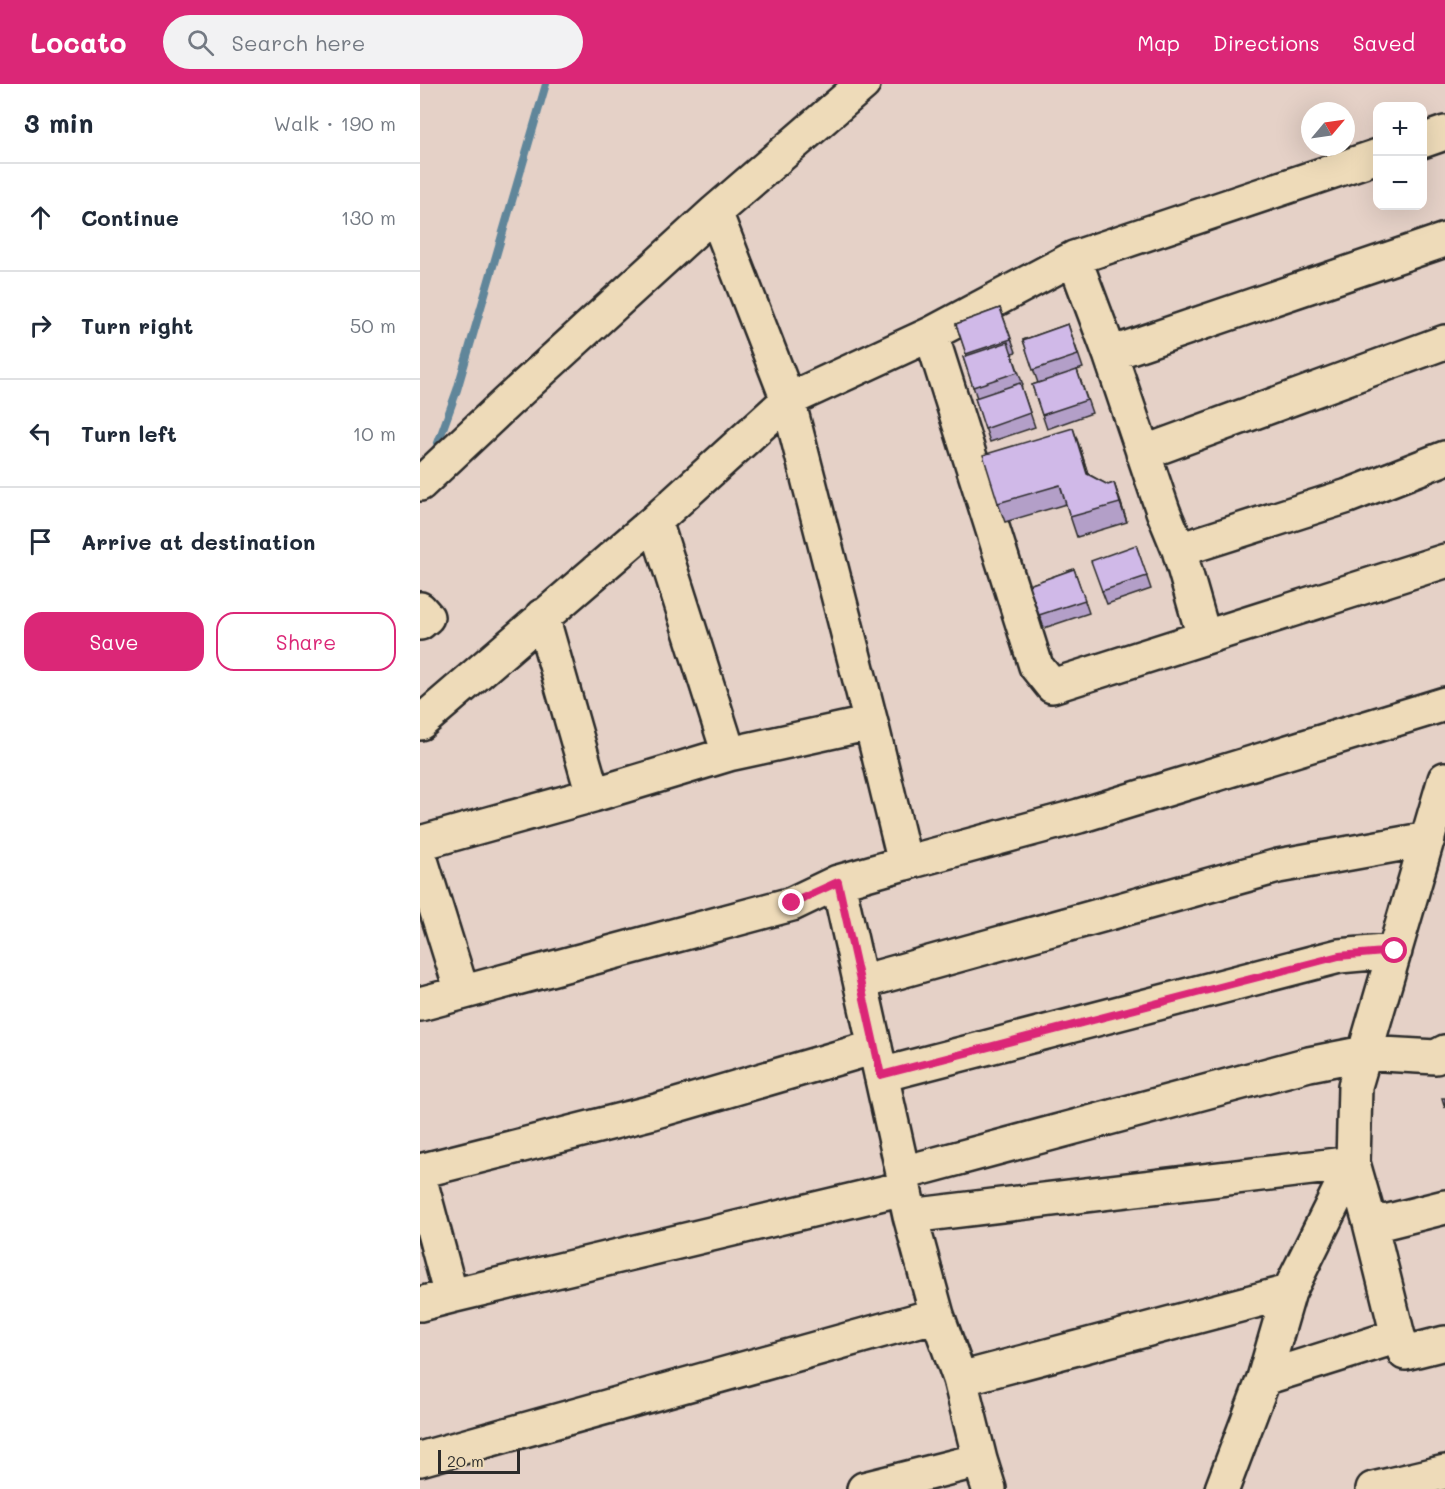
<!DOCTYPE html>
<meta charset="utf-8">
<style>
body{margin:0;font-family:Mali,sans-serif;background:#f2f2f3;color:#1f2937}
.controls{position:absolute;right:18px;top:18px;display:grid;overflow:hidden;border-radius:12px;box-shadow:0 6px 24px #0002}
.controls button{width:54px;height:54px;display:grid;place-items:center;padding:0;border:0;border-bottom:2px solid #e0e1e3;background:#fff;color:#1f2937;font:30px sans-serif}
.compass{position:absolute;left:881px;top:18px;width:54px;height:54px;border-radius:50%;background:#fff;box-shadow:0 6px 24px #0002;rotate:61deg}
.scale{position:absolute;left:18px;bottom:15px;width:82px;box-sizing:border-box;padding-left:6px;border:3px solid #2b2b2b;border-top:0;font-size:16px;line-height:21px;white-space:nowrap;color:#2b2b2b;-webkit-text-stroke:4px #eedbb9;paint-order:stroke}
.stop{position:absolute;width:18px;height:18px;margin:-14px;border:4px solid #db2777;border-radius:50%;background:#fff}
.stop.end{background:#db2777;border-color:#fff;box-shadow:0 2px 6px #0008}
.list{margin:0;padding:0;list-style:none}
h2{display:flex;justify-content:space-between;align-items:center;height:78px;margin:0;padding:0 24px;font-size:26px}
h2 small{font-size:20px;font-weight:400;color:#747a83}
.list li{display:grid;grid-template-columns:39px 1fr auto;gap:18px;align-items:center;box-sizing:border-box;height:108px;padding:0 24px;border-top:2px solid #e0e1e3}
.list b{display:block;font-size:22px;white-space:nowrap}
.list em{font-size:20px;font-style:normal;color:#747a83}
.actions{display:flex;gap:12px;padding:18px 24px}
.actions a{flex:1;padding:14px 0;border:2px solid #db2777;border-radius:18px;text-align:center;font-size:21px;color:#db2777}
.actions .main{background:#db2777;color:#fff}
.icon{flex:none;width:33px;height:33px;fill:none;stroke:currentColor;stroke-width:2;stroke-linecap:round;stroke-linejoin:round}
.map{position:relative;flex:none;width:1025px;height:1405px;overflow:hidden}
header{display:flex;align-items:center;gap:36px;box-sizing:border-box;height:84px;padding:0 30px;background:#db2777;color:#fff}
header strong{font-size:28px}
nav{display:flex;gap:33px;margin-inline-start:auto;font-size:21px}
.search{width:420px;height:54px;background:#f2f2f3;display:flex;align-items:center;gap:15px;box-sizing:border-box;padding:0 21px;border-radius:33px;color:#747a83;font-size:22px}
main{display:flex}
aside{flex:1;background:#fff}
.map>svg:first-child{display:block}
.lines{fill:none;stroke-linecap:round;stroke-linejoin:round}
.stream{stroke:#60869a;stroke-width:8}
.minor-casing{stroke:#2b2b2b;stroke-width:38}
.minor{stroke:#eedbb9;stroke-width:33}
.wall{fill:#b39fc8;stroke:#2b2b2b;stroke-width:1.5}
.shaded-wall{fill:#9282a2;stroke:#2b2b2b;stroke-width:1.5}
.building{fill:#d0b9e8;stroke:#2b2b2b;stroke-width:1.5}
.route{stroke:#db2777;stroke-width:8}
</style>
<header>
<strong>Locato</strong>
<div class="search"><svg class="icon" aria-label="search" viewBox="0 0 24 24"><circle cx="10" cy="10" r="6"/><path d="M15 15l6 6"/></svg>Search here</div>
<nav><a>Map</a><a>Directions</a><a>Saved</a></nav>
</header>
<main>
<aside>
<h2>3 min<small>Walk · 190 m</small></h2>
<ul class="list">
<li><svg class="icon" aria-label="ahead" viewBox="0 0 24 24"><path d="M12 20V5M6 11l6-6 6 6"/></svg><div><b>Continue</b></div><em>130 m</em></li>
<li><svg class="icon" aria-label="right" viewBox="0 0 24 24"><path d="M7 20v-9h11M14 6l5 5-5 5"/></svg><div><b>Turn right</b></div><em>50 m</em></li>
<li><svg class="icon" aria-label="left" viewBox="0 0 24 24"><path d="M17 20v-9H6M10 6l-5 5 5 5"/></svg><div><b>Turn left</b></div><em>10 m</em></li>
<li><svg class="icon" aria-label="arrive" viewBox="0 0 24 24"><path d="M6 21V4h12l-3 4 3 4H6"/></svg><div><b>Arrive at destination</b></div></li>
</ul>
<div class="actions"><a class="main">Save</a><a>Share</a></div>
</aside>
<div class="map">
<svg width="1025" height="1405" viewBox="0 0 1025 1405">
<rect width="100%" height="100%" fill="#e5d1c7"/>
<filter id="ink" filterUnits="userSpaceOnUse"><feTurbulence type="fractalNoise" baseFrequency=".0167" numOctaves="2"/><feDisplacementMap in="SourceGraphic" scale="12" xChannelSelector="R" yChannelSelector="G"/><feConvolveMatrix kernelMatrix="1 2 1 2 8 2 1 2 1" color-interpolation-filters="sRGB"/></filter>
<g filter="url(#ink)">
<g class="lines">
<path class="stream" d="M14,370l23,-64 89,-306"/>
<g class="minor-casing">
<path id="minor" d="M1002,57l23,-8
M295,128l73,188 83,323 34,140 -67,19 65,291 1,15 6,28 27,99 23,64 20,81 9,29
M654,174l36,96 53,157 16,39 169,-54 97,-38
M511,250l105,332 16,20 393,-125
M690,270l335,-114
M723,369l302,-111
M0,400l87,-82 208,-190 148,-128
M759,466l25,87
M0,525l7,8 -7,6
M122,532l51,179 136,-41 -74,-233
M0,639l235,-202 133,-121 143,-66 143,-76 304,-102
M309,670l142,-31
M1025,695l-90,307 -2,77 16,56 16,3 60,-15
M0,759l173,-48
M0,773l42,135
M485,779l174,-47 366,-112
M441,898l417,-116 150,-27
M0,920l372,-100 46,-22
M461,991l458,-119 56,-5
M0,1087l233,-59 222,-65
M483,1089l406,-109 56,-11 71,4 9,-5
M0,1096l31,116 -31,8
M490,1132l443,-53 -64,129 -25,86 -42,111
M949,1135l29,117 7,17 40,-10
M31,1212l453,-108
M844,1294l134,-42
M540,1295l329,-87
M0,1375l517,-144
M444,1405l116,-29
M953,1405l72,-17"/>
</g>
<use href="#minor" class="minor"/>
</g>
<path class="wall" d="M580,224l16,44 -4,1 11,32 -2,1 14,41 -45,15 -15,-44h2l-14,-41 4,-1 -11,-32z
M648,240l15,44 -6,2 15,43 -45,16 -15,-44 6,-2 -15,-43z
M660,364l8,26 20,11 6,-2 13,39 -50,15 -11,-33 -61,18 -7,-19z
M716,461l15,44 -44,15 -5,-13z
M654,485l15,44 -45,15 -15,-43z"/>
<path class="shaded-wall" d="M653,344l7,20 14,45 -7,-19z
M694,399l7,20 6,19 -7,-19z"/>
<path class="building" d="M580,224l11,31 -45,15 -10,-30z
M648,240l10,31 -45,15 -10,-30z
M588,258l10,30 -45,15 -10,-30z
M657,286l10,30 -45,15 -10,-30z
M600,299l10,30 -45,16 -10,-31z
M653,344l14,46 21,11 6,-2 6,20 -50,14 -10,-32 -62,18 -15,-48z
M716,461l11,31 -45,15 -11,-30z
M654,485l11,31 -46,15 -10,-30z
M1022,1014h3v10z"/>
</g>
<g class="lines" filter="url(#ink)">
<path class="route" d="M372,819l46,-21 43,193 458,-119 56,-5"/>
</g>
</svg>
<div class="controls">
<button>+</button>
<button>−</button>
</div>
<svg class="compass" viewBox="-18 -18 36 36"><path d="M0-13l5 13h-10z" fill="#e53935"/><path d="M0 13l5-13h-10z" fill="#747a83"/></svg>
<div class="scale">20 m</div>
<div class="stop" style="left:975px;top:867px"></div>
<div class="stop end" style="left:372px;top:819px"></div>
</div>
</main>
